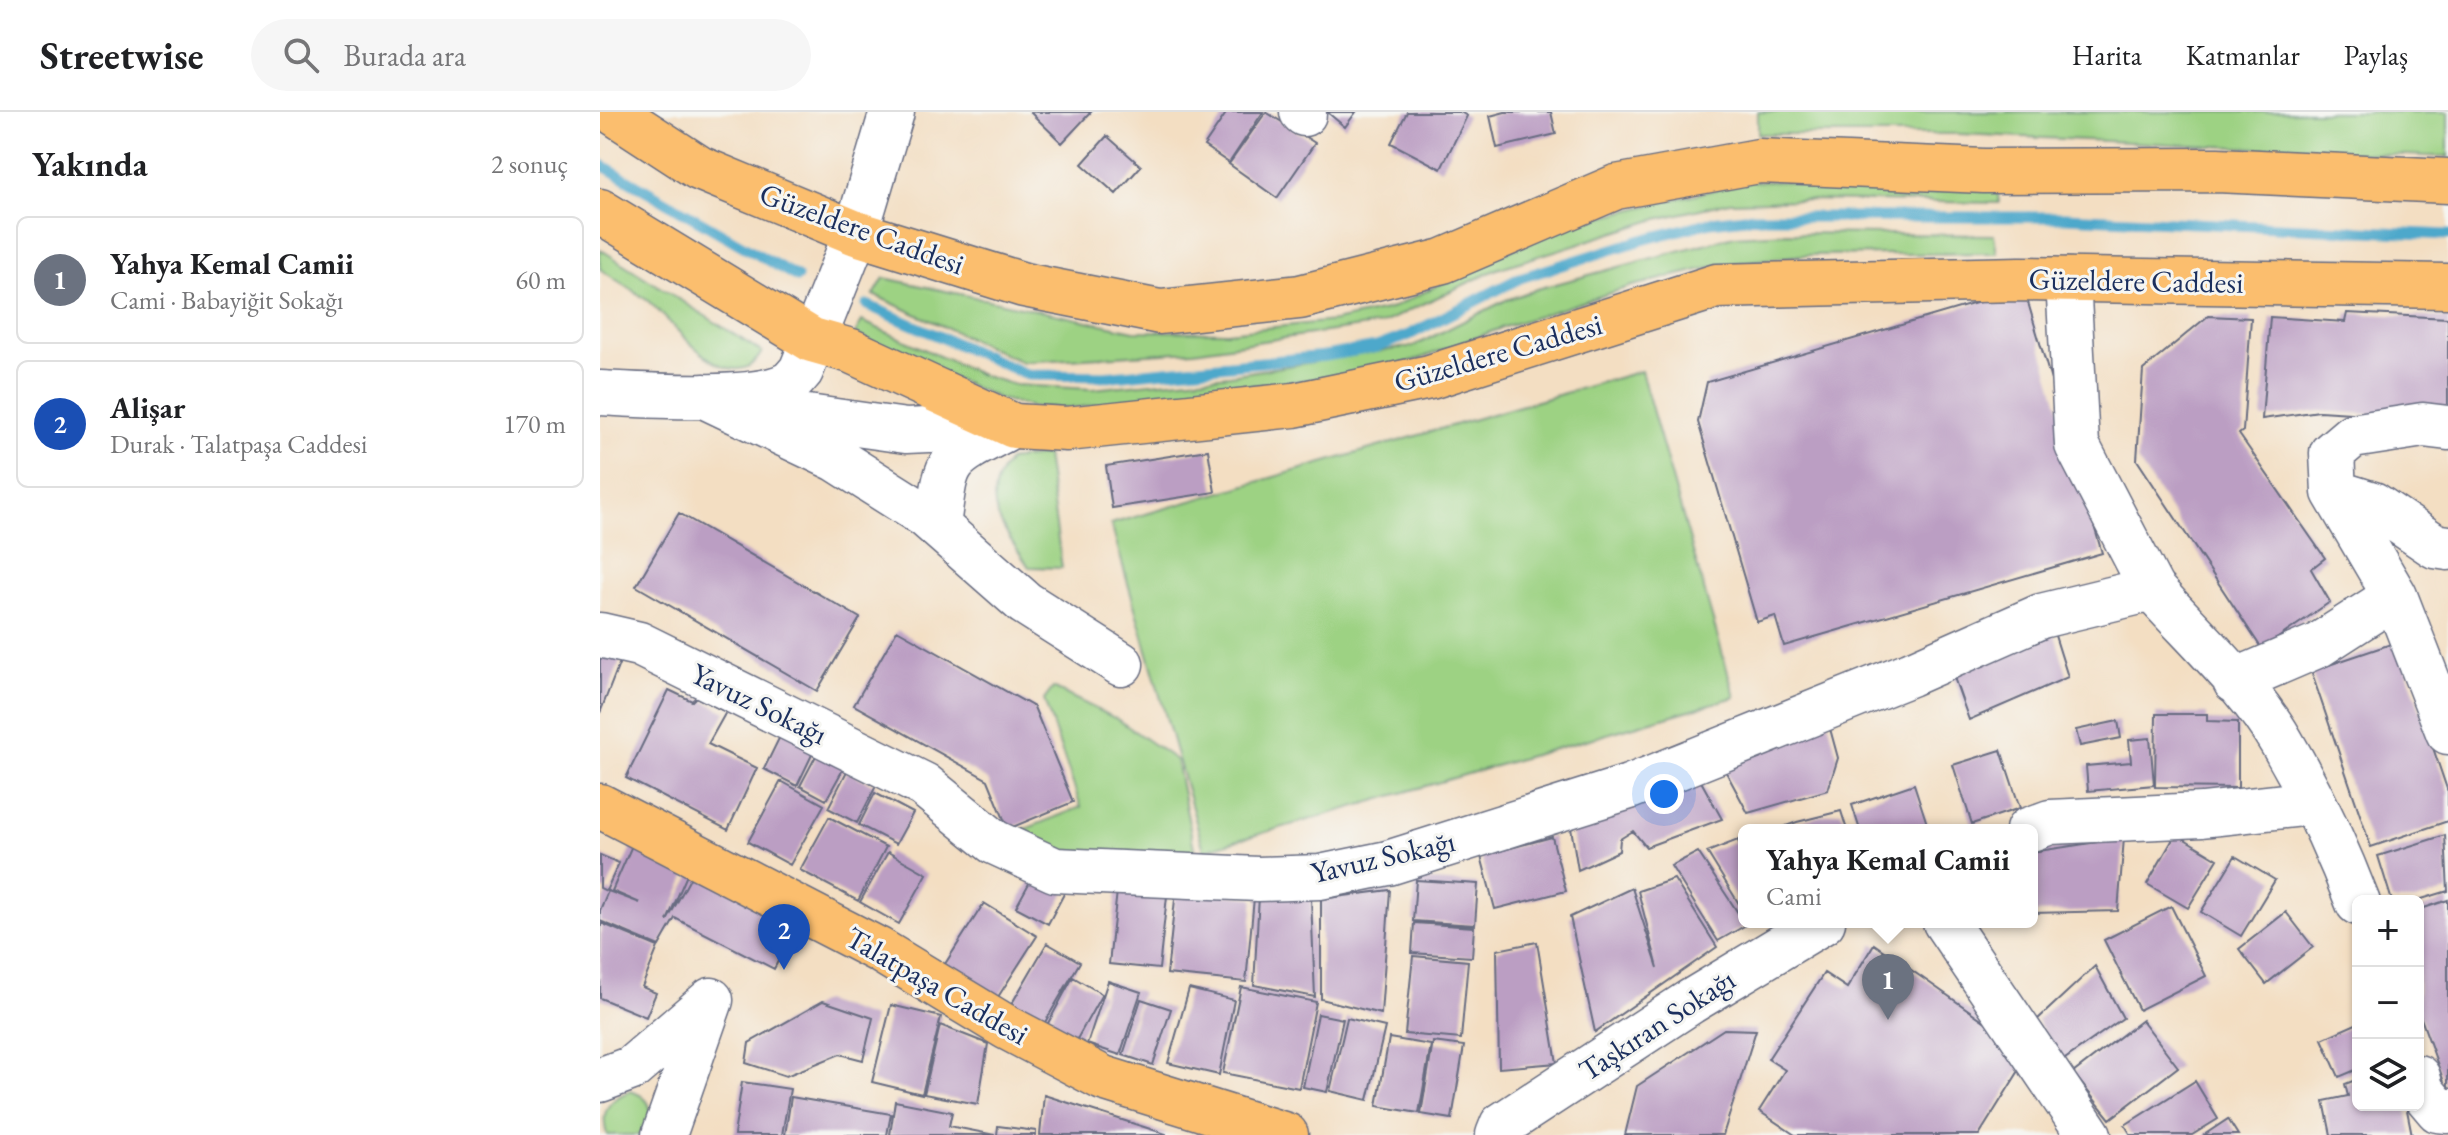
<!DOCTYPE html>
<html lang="tr">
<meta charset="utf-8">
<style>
body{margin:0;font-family:"EB Garamond",serif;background:#f6f6f6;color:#202124}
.controls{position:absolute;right:24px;bottom:24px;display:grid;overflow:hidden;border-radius:12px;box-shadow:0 2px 6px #0004}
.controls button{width:72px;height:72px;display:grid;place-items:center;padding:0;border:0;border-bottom:2px solid #e0e0e0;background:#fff;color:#202124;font:40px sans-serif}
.you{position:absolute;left:1064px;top:682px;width:28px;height:28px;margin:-20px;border:6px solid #fff;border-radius:50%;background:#1a73e8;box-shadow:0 0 0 12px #1a73e833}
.badge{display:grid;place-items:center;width:52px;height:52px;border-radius:50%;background:#111827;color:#fff;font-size:26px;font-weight:700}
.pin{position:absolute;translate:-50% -66px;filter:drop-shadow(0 2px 4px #0008)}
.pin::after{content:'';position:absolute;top:42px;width:28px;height:24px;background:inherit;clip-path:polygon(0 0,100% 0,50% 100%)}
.popup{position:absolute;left:1138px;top:712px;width:300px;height:104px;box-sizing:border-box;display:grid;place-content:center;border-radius:12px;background:#fff;filter:drop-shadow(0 2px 6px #0005);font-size:26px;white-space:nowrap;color:#757577}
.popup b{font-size:30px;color:#202124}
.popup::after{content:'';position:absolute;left:50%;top:100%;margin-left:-16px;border:16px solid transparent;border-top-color:#fff}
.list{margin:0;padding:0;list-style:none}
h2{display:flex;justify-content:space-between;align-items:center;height:104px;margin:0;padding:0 32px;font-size:34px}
h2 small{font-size:26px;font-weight:400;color:#757577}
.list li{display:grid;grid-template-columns:52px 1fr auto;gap:24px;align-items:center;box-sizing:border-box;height:128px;margin:0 16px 16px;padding:0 16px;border:2px solid #e0e0e0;border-radius:12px}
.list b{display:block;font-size:30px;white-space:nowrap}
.list p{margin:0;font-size:26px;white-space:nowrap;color:#757577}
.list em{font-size:26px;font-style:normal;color:#757577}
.icon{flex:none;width:44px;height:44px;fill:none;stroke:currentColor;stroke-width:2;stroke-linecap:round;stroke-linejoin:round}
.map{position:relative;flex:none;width:1848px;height:1023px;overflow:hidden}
header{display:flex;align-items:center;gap:48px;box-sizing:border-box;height:112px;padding:0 40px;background:#fff;border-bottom:2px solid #e0e0e0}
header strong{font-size:38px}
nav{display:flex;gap:44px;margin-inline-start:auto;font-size:28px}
.search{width:560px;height:72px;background:#f6f6f6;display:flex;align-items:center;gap:20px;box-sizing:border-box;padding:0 28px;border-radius:44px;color:#757577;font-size:30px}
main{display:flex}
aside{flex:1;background:#fff}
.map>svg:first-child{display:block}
.green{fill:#9dd283;stroke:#5c8070;stroke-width:2}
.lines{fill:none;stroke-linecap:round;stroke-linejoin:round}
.stream{stroke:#4da8cb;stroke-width:11}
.building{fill:#bb9ec3}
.minor-casing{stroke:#676c81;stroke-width:47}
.major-casing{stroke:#676c81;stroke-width:47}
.minor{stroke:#fff;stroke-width:44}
.major{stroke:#fbbe6e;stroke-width:44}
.labels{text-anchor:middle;stroke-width:6;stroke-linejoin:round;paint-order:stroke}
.street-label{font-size:30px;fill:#1b2f5e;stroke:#f6f6f2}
</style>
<header>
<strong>Streetwise</strong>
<div class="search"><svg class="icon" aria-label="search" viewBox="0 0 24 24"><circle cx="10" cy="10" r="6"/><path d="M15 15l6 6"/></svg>Burada ara</div>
<nav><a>Harita</a><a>Katmanlar</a><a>Paylaş</a></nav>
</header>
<main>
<aside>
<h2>Yakında<small>2 sonuç</small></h2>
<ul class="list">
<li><span class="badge" style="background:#6b7280">1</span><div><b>Yahya Kemal Camii</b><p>Cami · Babayiğit Sokağı</p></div><em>60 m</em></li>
<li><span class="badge" style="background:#1a4fb4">2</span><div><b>Alişar</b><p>Durak · Talatpaşa Caddesi</p></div><em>170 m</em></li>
</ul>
</aside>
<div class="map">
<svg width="1848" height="1023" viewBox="0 0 1848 1023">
<rect width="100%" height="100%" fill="#f6f6f2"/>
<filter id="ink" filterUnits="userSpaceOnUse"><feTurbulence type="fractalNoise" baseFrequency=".0125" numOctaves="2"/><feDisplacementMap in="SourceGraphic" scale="16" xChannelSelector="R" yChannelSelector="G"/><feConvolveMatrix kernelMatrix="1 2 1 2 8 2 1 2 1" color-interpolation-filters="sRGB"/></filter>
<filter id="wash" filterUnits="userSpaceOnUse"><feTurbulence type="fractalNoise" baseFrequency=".006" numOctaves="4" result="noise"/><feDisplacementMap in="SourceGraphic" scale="32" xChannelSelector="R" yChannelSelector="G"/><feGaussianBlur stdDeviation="1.8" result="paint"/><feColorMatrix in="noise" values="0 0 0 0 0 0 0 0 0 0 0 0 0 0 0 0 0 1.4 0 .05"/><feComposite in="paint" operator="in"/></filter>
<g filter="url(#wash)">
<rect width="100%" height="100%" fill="#f3dec2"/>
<path class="green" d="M1158,0h690v45l-489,-23h-201z
M1151,69l246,5 2,17 -197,-3 -72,2 -73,17 -160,50 -116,55 -187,27 -172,11 -148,-67 10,-17 250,53 93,1 107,-11 56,-12 104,-52 81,-34z
M1187,121l207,2 3,18 -194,2 -79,9 -92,22 -128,41 -88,33 -61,15 -209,21 -70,12 -43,-1 -33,-8 -145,-65 7,-13 119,54 34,10 77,4 138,-14 184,-29 92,-46 31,-11 197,-53z
M0,137l162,103c-31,53 -90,-32 -114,-51 -15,-11 -32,-21 -48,-32z
M1041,259l94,326 -531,153 -93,-326z
M446,343l16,113 -33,-1c-24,-37 -54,-67 -19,-107z
M453,576l64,31 59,41 20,98 -154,-8 -32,-15 71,-28 -37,-107z
M30,979c25,7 23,23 16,44h-39c-7,-24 1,-35 23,-44z"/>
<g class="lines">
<path class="stream" d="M0,52l197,113
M267,193l161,70 85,1 212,-20 52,-9 32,-12 111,-57 122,-38 69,-18 43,-5h311l383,18"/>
</g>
<g id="blocks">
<path class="building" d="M430,0h61l-29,31z
M627,0h36l-34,51 -25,-17z
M666,0l49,31 -38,55 -48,-34z
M727,0h29l-11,15z
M807,0h53l7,4 -26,53 -50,-26z
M905,0h46l5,22 -59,14 -7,-32z
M507,24l34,30 -25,28 -34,-30z
M1424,177l78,264 -318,93 -9,-30 -18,6 -59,-200 9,-40z
M1747,201l101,5v101l-129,-8 -57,8 8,-102 75,5z
M1608,204l43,2 -8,113 -4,3 86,124 -14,11 19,33 -68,47 -125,-189 6,-90z
M608,338l7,42 -103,16 -6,-42z
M79,401l181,105 -43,73 -181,-105z
M1452,514l16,51 -99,43 -19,-54z
M297,518l137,77 39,95 -65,27 -20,-49 -134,-75z
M1797,530l51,150v29l-77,26 -60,-176z
M0,536l23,6 -23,59z
M69,578l23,11 4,-4 30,15 -18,32 49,24 -29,62 -102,-52z
M1226,602l12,44 -10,32 -80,23 -30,-56z
M1556,602h51v7l31,1v66l-83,-1z
M1518,609l3,17 -41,8 -4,-16z
M186,612l33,16 -22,46 -33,-17z
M1550,626l4,47 -66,6 -2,-25 45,-4 -2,-22z
M219,638l27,14 -20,36 -26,-14z
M1401,638l19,58 -48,16 -19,-59z
M1093,655l29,52 -76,28 -13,-16 -13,8 -1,12 -41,19 -8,-48z
M247,659l29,15 -19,37 -29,-15z
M181,669l43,24 -34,60 -42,-23z
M1314,672l15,46h-69l-8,-25z
M275,681l38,20 -17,31 -37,-19z
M1241,699l6,19h-72l22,-8z
M229,705l57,30 -28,54 -58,-31z
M1576,722l42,25 -30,49 -41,-24z
M1845,723l3,56 -33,10h-23l-14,-45z
M952,725l14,54 -71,18 -14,-53z
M1524,726l-6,73 -86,2v-61z
M1138,728l6,19v53l-37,-60z
M33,731l57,25 -23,53 27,-50 103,53 -23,45 -99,-51 -16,28 -59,-25v-11l8,-19 32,12 -28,-12z
M288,740l39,22 -28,50 -39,-22z
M1098,740l48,73 -28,16 -47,-75z
M0,743l19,8 -13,28 -6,-3z
M1635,744l40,24 -34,56 -40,-24z
M433,764l32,16 -17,32 -32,-17z
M1074,767l43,68 -122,85 -25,-115 62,-29 26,80 -20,-77z
M816,768l62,4 -3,41 -62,-4z
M576,778l78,8 -8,84 -79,-8z
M790,778l-9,124 -60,-15v-100z
M517,779l50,5 -8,73 -50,-5z
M659,784l52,2 4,99 -61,-12z
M1848,788v190h-1l-29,-80v-100z
M384,791l53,33 -39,61 -53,-33z
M1571,794l35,70 -67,34 -35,-70z
M1686,800l27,35 -47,37 -27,-35z
M1,811l57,24 -16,40 14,6 -10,24 -46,-19z
M814,811l60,4 -2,30 -60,-4z
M937,830l20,121 -58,5 -2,-118z
M447,831l33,19 -36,62 -33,-19z
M1274,832l156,109 -51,82h-184l-36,-24 26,-41 -17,-11 56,-86 23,15z
M813,844l55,5 -7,78 -56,-5z
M1495,854l28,52 -61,43 -25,-41z
M473,865l29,17 -26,47 -29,-16z
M508,869l33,11 -21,63 -33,-11z
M641,875l75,15 -17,86 -76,-15z
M589,877l45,11 -15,75 -51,-12z
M541,887l30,10 -18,56 -30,-10z
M223,889l50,17 -10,42 -23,-6 -54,22 -40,-13 3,-20z
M291,893l50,12 -19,77 -50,-12z
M718,902l25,5 -16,73 -24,-5z
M747,906l38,9 -17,73 -38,-9z
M1542,908l36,47 -68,52 -37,-46z
M1758,911v46l-19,8 -17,-38z
M340,913l48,19 -10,60 -54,-10z
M1124,917l32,1 -33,105h-98l12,-49z
M789,926l42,7 -12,68 -42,-7z
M833,930l31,4 -12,73 -31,-5z
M1758,967v26h48l6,30h-81l-7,-34 24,-5 -3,-12z
M1595,969l23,38 -26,16h-61l-6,-10z
M142,970l48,7 -8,46h-48z
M444,983l122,39v1h-126z
M191,985l100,17 -4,21h-102z
M295,989l57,11 -3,14 46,9h-105z
M1628,1007l10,16h-34z
M398,1014l38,5v4h-39z"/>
</g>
</g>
<g filter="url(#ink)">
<use href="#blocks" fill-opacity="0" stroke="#676c81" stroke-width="2"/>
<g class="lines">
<g class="minor-casing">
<path id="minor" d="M702,0l2,2
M1468,168l9,165 75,144
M0,281c42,2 154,10 188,-9 5,-3 9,-9 13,-13l55,-138 36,-121
M104,284l132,63 90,57 99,87 96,61
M172,300l134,19 108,-5
M1734,380l-2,-39 20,-17 71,-11 25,3
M338,414c9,-67 5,-65 66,-96
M1795,484l53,136
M0,523l39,9 285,141 70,57 61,28 203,9 62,-2 68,-14 241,-76 281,-113 131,-58 111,-27c42,47 99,99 130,154 30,51 55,105 76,160
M1635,569l84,-36 76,-49 -61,-104 39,12 62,42 13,2
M1428,718l22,-8 152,-7 111,-12
M1345,810l144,213
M1818,965l4,14 16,19 10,1
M0,968l32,-12 79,-68
M64,1023l47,-135
M898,1023l4,-10 188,-123 133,-80"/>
</g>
<g class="major-casing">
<path id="major" d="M13,0l86,56 157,65 168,52 136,27 140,-15 143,-36 173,-74 143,-26 225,10 233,-1 231,11
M0,99l212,129 39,11 163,75 53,3 227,-24 136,-28 287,-91 303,-7 428,7
M0,694l279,144 127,77 97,51 183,57"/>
</g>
<use href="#minor" class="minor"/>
<use href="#major" class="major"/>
</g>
</g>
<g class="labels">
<g class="street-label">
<text transform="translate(262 117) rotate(20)" y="10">Güzeldere Caddesi</text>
<text transform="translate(1536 169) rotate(1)" y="10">Güzeldere Caddesi</text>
<text transform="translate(898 241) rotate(-16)" y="10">Güzeldere Caddesi</text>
<text transform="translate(159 592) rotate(26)" y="10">Yavuz Sokağı</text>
<text transform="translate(783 745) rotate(-13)" y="10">Yavuz Sokağı</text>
<text transform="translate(337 874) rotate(30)" y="10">Talatpaşa Caddesi</text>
<text transform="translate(1057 913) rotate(-33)" y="10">Taşkıran Sokağı</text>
</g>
</g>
</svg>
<div class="controls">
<button>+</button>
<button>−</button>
<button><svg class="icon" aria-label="layers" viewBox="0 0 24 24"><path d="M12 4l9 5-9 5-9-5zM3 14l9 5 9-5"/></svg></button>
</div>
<div class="you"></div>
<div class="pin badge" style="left:1288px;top:908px;background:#6b7280">1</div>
<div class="popup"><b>Yahya Kemal Camii</b>Cami</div>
<div class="pin badge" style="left:184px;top:858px;background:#1a4fb4">2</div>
</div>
</main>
